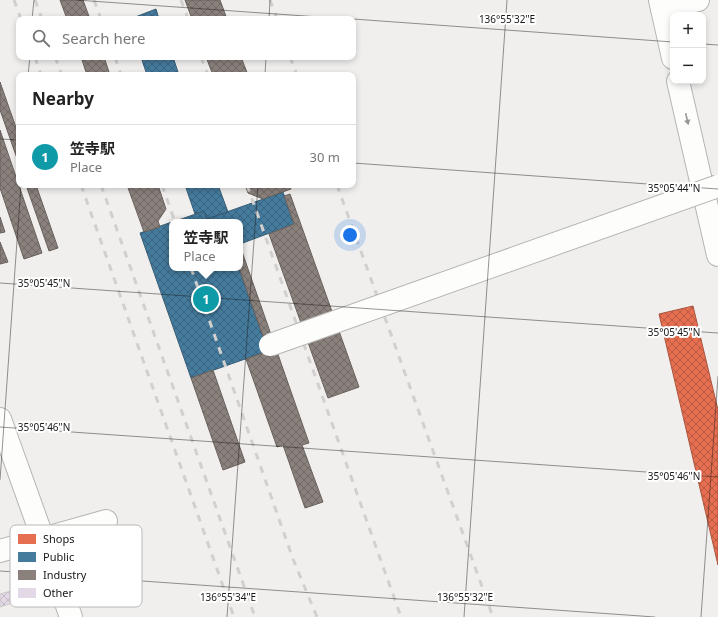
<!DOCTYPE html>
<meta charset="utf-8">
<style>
body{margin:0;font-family:"Noto Sans","Noto Sans JP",sans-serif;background:#f2f2f2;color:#222}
.controls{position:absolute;right:12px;top:12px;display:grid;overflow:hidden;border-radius:8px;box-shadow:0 2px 6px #0003}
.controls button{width:36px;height:36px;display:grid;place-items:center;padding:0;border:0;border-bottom:1px solid #e0e0e0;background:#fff;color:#222;font:20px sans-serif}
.you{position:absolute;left:350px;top:235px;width:14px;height:14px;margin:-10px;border:3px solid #fff;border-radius:50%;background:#1a73e8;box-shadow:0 0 0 6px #1a73e833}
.badge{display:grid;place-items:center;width:26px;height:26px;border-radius:50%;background:#ea580c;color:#fff;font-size:13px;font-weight:700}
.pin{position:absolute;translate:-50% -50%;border:2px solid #fff;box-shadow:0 1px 4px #0006}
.popup{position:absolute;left:169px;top:219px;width:74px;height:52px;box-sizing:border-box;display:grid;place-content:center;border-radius:8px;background:#fff;filter:drop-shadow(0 1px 3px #0005);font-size:13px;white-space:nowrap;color:#767676}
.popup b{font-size:15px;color:#222}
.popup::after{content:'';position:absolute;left:50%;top:100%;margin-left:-8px;border:8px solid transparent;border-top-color:#fff}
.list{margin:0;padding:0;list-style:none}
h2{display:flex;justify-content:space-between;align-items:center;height:52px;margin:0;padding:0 16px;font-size:17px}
h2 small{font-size:13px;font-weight:400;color:#767676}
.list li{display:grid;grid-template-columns:26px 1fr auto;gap:12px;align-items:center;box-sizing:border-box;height:64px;padding:0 16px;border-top:1px solid #e0e0e0}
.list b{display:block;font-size:15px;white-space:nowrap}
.list p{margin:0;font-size:13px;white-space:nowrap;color:#767676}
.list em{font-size:13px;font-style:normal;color:#767676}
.icon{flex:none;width:22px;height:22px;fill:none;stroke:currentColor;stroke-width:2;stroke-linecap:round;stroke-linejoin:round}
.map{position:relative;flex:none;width:718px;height:617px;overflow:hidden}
.search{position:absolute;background:#fff;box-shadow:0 2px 6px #0003;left:16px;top:16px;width:340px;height:44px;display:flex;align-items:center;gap:10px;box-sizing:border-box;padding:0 14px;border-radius:8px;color:#767676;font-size:15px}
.panel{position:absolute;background:#fff;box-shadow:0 2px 6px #0003;left:16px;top:72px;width:340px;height:116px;border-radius:8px}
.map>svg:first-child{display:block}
.shops{fill:url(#shops-cross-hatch);stroke:#a9553f}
.public{fill:url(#public-cross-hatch);stroke:#385d74}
.industry{fill:url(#industry-cross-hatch);stroke:#68615d}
.building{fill:url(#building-cross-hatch);stroke:#cbcaca}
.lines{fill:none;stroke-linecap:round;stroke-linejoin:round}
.street-casing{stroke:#b5b5b3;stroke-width:24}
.secondary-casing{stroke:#b5b5b3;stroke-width:24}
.street{stroke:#fdfdfc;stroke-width:22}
.secondary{stroke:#fdfdfc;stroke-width:22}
.rail{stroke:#d1d0cf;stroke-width:3;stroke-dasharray:7 7;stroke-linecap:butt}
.street-bridge-casing{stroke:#b5b5b3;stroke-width:24;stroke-linecap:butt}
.street-bridge{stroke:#fdfdfc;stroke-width:22}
.oneway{fill:#969694}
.ticks{fill:none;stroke:#181716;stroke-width:1;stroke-opacity:0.45}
.key{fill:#fff;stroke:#bab9b9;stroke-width:1}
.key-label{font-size:11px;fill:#181716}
.ticks-label{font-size:10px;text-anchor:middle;fill:#181716;stroke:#fff;stroke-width:4;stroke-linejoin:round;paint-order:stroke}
</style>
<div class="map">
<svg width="718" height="617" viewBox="0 0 718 617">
<defs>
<pattern id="shops-cross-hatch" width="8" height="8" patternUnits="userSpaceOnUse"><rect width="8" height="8" fill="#e76f51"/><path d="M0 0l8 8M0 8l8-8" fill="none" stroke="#ba5a42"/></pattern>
<pattern id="public-cross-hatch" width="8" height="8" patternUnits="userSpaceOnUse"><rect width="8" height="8" fill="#457b9d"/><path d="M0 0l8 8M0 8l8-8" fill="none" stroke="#39647f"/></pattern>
<pattern id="industry-cross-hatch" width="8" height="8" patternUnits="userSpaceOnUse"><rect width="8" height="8" fill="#8a817c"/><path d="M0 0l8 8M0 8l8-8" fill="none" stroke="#706965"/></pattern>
<pattern id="building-cross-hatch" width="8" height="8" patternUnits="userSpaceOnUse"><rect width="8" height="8" fill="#e3d9e6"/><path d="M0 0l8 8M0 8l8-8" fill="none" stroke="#c2bac5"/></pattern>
</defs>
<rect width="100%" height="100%" fill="#f0efed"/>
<path class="shops" d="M693,306l25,104v155l-59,-251z"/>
<path class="public" d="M156,9l3,10h-29z
M141,57h32l6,18h-32z
M185,185h33l10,27 -21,7 -3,-8 -9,3z
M283,192l11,32 -54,20v-22h-67l31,-11 3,8z
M172,222v46h67l29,83 -77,27 -51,-145z"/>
<path class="industry" d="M60,0h23l7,19h-23z
M185,0h35l7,19h-35z
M81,57h23l6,18h-23z
M206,57h35l7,18h-35z
M0,82l19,54v28l-19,-54z
M0,130l42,123 -18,6 -24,-71z
M26,185h10l22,63 -9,3z
M127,185h31l8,24 -8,12 2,6 -16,5z
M245,185h44l2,4 -28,10 -15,-6z
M290,194l69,193 -31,11 -59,-164 25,-10 -10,-28z
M0,217l5,15 -5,1z
M0,242l8,20 -8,2z
M240,246l69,197 -7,2 21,57 -18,6 -22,-63 -6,2 -31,-88 22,-8 -29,-83z
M213,370l32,92 -22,8 -32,-92z"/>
<path class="building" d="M18,589l4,11 -22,7v-13z"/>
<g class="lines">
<g class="street-casing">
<path id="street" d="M660,0l13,58
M678,81l40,174
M0,419l71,198"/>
</g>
<g class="secondary-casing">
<path id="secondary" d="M662,9l36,-9
M0,551l106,-30"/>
</g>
<use href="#street" class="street"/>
<use href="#secondary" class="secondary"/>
<path class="rail" d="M14,0l7,19
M35,0l7,19
M94,0l7,19
M181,0l7,19
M270,0l7,19
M35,57l6,18
M55,57l7,18
M115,57l6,18
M201,57l7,18
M290,57l7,18
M81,185l153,432
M101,185l154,432
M162,185l13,37
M247,185l154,432
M337,185l156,432
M191,268l102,291 24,58"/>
<g class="street-bridge-casing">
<path id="street-bridge" d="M270,345l448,-159"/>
</g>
<use href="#street-bridge" class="street-bridge"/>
</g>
<defs><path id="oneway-solid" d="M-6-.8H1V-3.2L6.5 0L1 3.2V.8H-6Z"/></defs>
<use class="oneway" href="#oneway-solid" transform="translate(687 119) rotate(77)"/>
<path class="ticks" d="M76,0l272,19M32,19l2,-19M269,19l1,-19M353,19l320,23M703,44l15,1M28,75l2,-18M265,75l1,-18M0,139l19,1M353,163l365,26M0,283l718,50M0,427l718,50M0,480l21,-295M0,571l655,46M227,617l31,-432M464,617l43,-617M701,617l17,-241"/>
<rect x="10" y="525" width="132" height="82" rx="6" class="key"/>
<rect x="18" y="534" width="18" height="10" fill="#e76f51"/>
<rect x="18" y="552" width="18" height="10" fill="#457b9d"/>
<rect x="18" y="570" width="18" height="10" fill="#8a817c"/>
<rect x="18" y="588" width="18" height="10" fill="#e3d9e6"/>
<g class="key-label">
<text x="43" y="543">Shops</text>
<text x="43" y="561">Public</text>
<text x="43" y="579">Industry</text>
<text x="43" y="597">Other</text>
</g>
<g class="ticks-label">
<text x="507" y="23">136°55'32"E</text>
<text x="674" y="192">35°05'44"N</text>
<text x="44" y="287">35°05'45"N</text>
<text x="674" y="336">35°05'45"N</text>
<text x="44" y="431">35°05'46"N</text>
<text x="674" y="480">35°05'46"N</text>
<text x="228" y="601">136°55'34"E</text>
<text x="465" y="601">136°55'32"E</text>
</g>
</svg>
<div class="controls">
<button>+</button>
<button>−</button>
</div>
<div class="you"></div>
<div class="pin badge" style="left:206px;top:299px;background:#0f9aa8">1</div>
<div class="popup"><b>笠寺駅</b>Place</div>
<div class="search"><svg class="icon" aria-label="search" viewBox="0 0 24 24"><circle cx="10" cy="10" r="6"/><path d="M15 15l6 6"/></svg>Search here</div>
<section class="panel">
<h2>Nearby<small></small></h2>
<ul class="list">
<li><span class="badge" style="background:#0f9aa8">1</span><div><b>笠寺駅</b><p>Place</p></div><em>30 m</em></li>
</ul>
</section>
</div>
